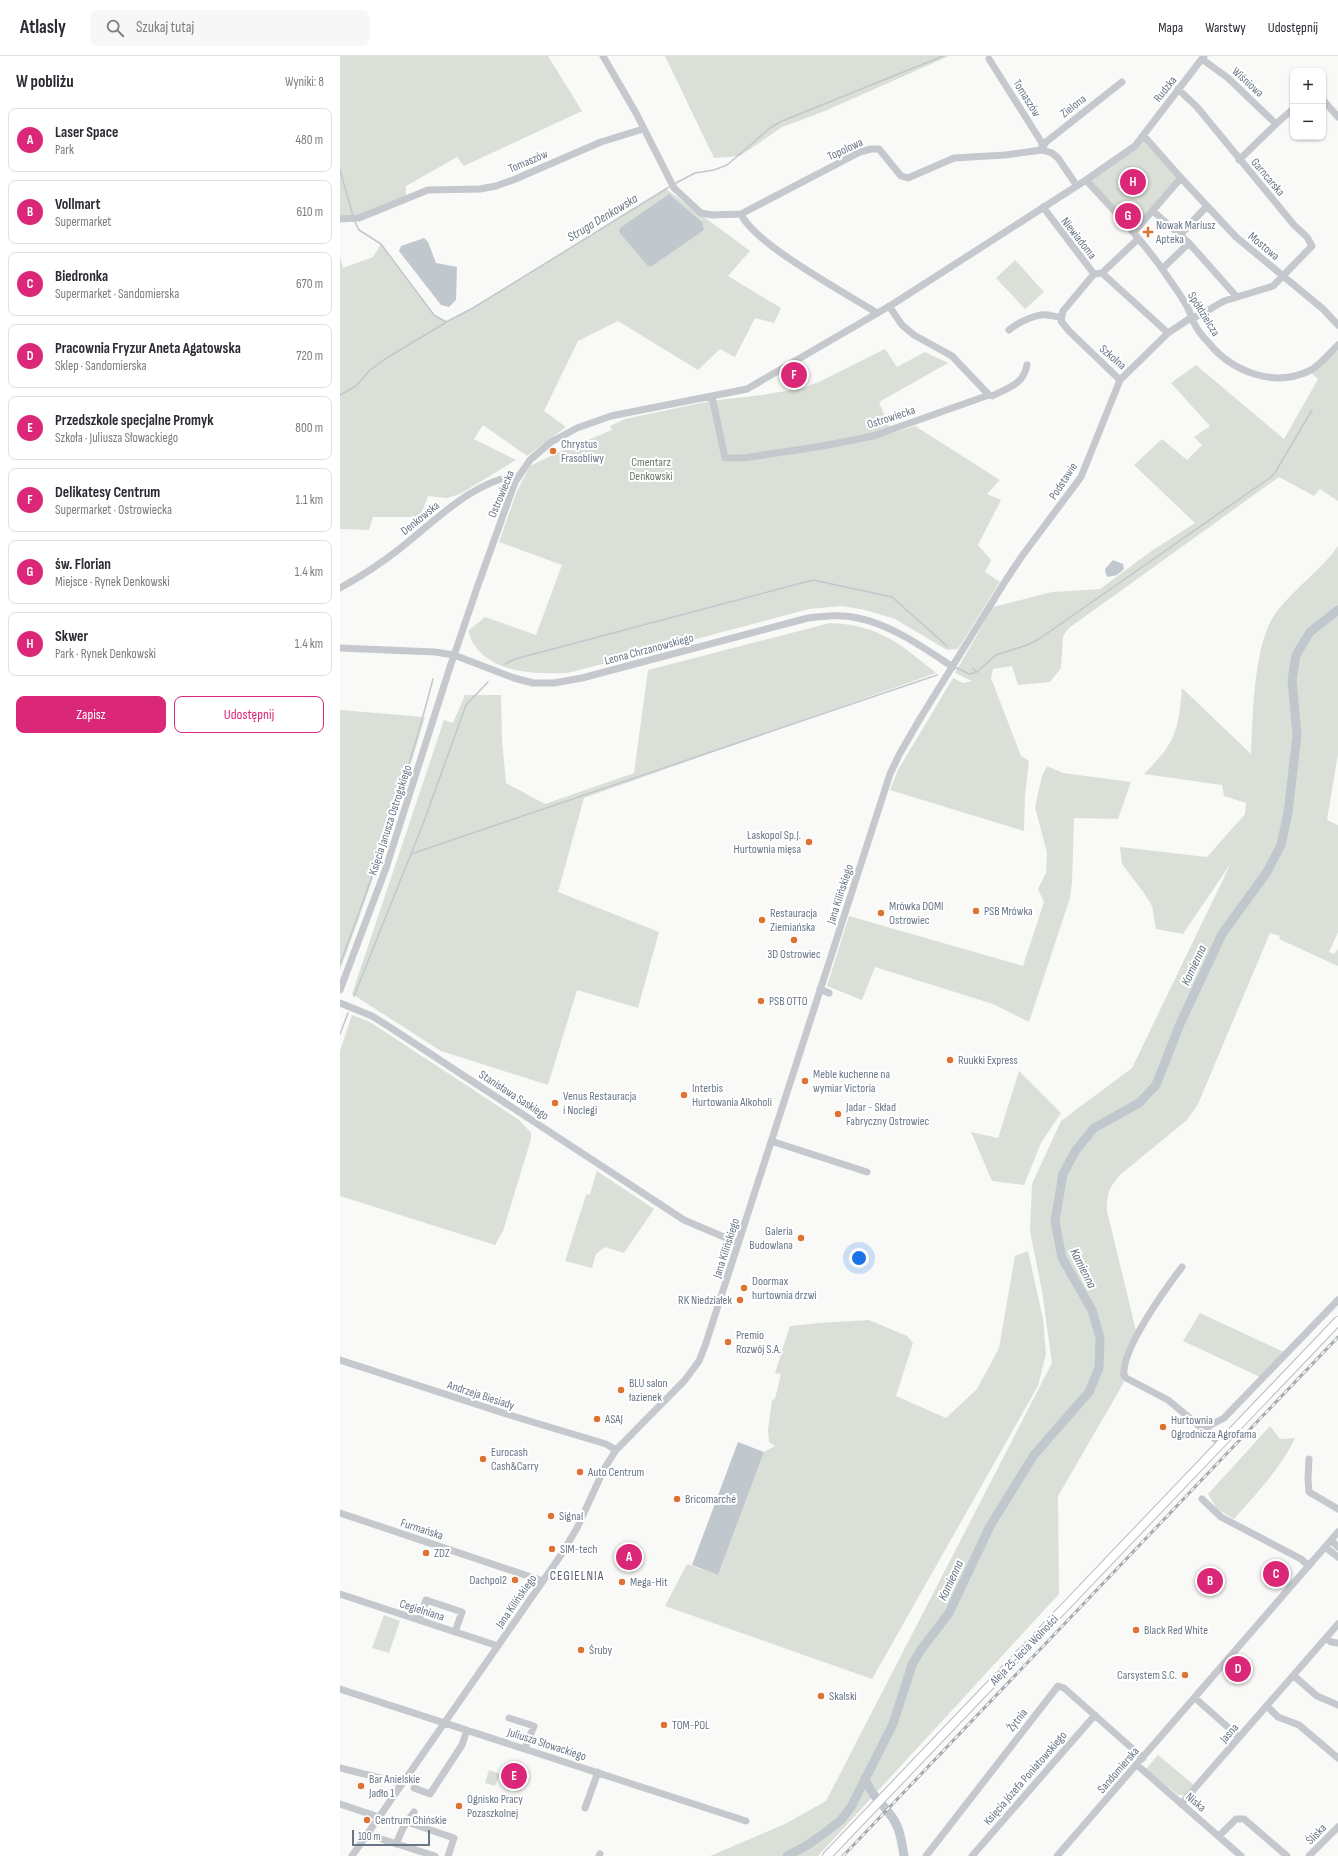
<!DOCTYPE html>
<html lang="pl">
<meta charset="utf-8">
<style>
body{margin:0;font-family:"Sofia Sans Condensed",sans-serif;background:#f7f7f7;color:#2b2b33}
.controls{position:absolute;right:12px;top:12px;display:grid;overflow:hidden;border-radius:8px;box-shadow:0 1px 3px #0004}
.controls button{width:36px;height:36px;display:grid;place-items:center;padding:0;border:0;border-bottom:1px solid #e1e1e2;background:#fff;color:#2b2b33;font:20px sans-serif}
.scale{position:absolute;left:12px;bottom:10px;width:78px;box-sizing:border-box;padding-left:4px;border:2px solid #697687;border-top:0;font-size:11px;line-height:14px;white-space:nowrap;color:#697687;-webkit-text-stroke:3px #fff;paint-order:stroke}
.you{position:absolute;left:519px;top:1202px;width:14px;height:14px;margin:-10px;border:3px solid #fff;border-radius:50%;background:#1a73e8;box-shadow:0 0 0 6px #1a73e833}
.badge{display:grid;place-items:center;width:26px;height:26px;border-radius:50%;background:#db2777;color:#fff;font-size:13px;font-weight:700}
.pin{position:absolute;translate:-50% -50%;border:2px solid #fff;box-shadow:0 1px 4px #0006}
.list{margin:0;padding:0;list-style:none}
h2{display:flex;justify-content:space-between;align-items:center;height:52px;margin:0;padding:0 16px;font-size:17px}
h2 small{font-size:13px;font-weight:400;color:#7c7c81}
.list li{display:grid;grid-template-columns:26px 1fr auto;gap:12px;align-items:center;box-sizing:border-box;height:64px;margin:0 8px 8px;padding:0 8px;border:1px solid #e1e1e2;border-radius:8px}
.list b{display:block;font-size:15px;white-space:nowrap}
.list p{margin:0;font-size:13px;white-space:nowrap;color:#7c7c81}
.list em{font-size:13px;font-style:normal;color:#7c7c81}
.actions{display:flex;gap:8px;padding:12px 16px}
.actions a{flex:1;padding:9px 0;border:1px solid #db2777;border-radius:8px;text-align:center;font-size:14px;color:#db2777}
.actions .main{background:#db2777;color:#fff}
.icon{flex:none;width:22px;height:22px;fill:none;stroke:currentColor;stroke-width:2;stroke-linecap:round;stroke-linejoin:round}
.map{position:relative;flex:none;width:998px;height:1800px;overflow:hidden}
header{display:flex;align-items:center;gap:24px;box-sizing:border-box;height:56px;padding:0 20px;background:#fff;border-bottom:1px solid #e1e1e2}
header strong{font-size:19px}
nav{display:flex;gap:22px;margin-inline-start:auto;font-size:14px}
.search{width:280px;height:36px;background:#f7f7f7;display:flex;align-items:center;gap:10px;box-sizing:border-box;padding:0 14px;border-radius:8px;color:#7c7c81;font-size:15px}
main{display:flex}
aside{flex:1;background:#fff}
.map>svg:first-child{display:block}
.green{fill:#dae0d8}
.water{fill:#c0c7cd}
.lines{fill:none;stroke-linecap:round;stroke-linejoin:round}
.stream{stroke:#c0c7cd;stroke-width:1.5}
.river{stroke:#c0c7cd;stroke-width:9}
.major-casing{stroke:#b8bcc0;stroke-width:10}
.minor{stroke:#c5c8cc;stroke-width:7}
.major{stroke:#fff;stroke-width:8}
.rail-casing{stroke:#a6abb1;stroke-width:3}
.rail{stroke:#fff;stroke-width:1.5;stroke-dasharray:4.5;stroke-linecap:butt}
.poi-dot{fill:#de7233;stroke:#fff;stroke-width:1.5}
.labels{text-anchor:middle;stroke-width:4;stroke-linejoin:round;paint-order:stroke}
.street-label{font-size:12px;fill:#697687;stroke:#fff}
.poi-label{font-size:12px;fill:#697687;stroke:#fff;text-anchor:start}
.park-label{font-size:12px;fill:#667964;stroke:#fff}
.water-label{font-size:13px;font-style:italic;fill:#667782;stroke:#fff}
.neighbourhood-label{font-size:13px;letter-spacing:1px;fill:#57606c;stroke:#fff}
</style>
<header>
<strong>Atlasly</strong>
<div class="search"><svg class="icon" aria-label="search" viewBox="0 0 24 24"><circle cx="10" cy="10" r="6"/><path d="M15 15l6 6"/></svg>Szukaj tutaj</div>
<nav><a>Mapa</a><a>Warstwy</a><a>Udostępnij</a></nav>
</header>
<main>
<aside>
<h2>W pobliżu<small>Wyniki: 8</small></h2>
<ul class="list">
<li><span class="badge">A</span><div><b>Laser Space</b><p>Park</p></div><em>480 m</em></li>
<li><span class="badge">B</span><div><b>Vollmart</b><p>Supermarket</p></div><em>610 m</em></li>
<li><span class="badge">C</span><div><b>Biedronka</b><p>Supermarket · Sandomierska</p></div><em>670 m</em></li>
<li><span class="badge">D</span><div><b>Pracownia Fryzur Aneta Agatowska</b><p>Sklep · Sandomierska</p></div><em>720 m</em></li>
<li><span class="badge">E</span><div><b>Przedszkole specjalne Promyk</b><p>Szkoła · Juliusza Słowackiego</p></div><em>800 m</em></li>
<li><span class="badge">F</span><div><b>Delikatesy Centrum</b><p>Supermarket · Ostrowiecka</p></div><em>1.1 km</em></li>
<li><span class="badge">G</span><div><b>św. Florian</b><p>Miejsce · Rynek Denkowski</p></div><em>1.4 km</em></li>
<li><span class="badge">H</span><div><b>Skwer</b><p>Park · Rynek Denkowski</p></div><em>1.4 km</em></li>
</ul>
<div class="actions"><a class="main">Zapisz</a><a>Udostępnij</a></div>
</aside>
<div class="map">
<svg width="998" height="1800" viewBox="0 0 998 1800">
<rect width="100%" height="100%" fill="#f9f9f7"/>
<path class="green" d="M0,0h208l34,55 -118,55 -7,-9 -51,29v13l-38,15 -28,5z
M325,0h284l-124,55 -43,16 -42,29 -26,2z
M804,80l37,42 -47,54 -48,-52z
M326,133l84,62 -22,25 53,32 -7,15 -19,-5 -20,39 -15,-8 -22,21 -80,-49 -40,20 -34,70 22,16 -39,29 -44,-31 -9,14 42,21 -56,34 -13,4 -19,-2 -8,21h-47l-4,13 -29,-1v-273l3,12 30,-11 8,-13 53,71 12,7 27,-14z
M675,204l29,32 -19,17 -29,-31z
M998,289v156l-18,-12 -6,7 -35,-19 -210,151 -6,8 -2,32 -11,14 -32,3 -6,-19 -19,3 -2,9 30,78 8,5 -4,35 -1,35 -134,-41 8,-20 55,-92 10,5 9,-2 -17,-8 38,-66 59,-15 48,-3 50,-37 45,-29 -61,-58 28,-26 25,21 15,-15 -8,-8 16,-11 -39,-43 25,-18 88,74 34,-60 -9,-8z
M545,293l12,18 28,-15 23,11 -69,39 13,31 23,-7 85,54 -13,14 14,6 -23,45 13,15 -6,12 15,10 -42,67 -11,1 -52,-31 -30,-9 -23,-4 -33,3 -241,64c-33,1 -72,1 -94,-28 -3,-4 -4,-10 -6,-14l17,-14 51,18 26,-70 -63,-23 18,-51 13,-25 29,-14 53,-22 -2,-4 15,-7 85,-18 52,-6 41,-7 18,-7z
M998,490v208l-11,66 11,5v107l-9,20 5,2 4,-5v17l-59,-27 1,-3 -10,-3 -72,171 -11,16 -66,54c-12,13 -14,19 -14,37l30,124 -13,40 -1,9 -65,112 1,98 -241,262h-108l75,-32 41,-23 226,-438 -10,-72 -12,-60 2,-47 29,-63 71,-53 99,-205 -48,71 -27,-5 -4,-23 -8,-13 -22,-29 -2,-17 87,10 38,-43 1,-11 -22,-7 -2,-11 -78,-11c32,-32 34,-42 38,-86l69,66c2,-38 2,-114 27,-144 18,-23 43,-40 60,-64z
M490,567c49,2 69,20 106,50l-352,125 -26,94 101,40 -21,76 -61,-18 -29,95 -107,-34 -89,-57 92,-274 9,3 12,-28h36l1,45 4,43 39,21 89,-31 14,-103z
M0,654l85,7c-25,86 -54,169 -85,253z
M707,710l16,7 68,9 -13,37 -44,-1 -2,64 -2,16 -41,124 -36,-18 -118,-37 -13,33 -35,-14 22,-70 174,50 21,-64 -6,-13 8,-16 1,-20 -12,-46 7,-31z
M12,959l18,7 149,98 12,13v6l-28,92 -8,14 -155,-49v-145z
M679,1015l42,42 -20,30 -17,42 -32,-4 -21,-49 27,6z
M257,1115l57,38 -30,44 -19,-6 -9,7 -4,14 -27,-7 21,-66 4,-1z
M688,1195l15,68 3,35 -8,32 -166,293 -207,-73 22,-42 31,11 46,-123 11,-6 -6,-4 -1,-12 4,-30 3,-1 6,-25 -6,-1 15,-47 29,-3 50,-3 38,16 6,7 -17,53 50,22 31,-29 22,-41 16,-92z
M860,1257l84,39 -24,25 -77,-36z
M930,1370l10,13 15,-1c-14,30 -39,56 -61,81l-17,-10 -9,-15z
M44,1559l16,6 -11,32 -17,-5z
M818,1699l36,30 -9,10h-7l-32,-26z
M149,1714l11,4 -5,12 -10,-3z"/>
<path class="water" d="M329,138l33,28 2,8 -52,36h-4l-29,-34 1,-4z
M84,182l4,4 8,21 21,4 -1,33 -7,7 -8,-2 -42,-54 2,-5z
M773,504l10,4 1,5 -7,6 -9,2 -2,-2 -1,-6z
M398,1386l26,10 -46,123 -26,-10z"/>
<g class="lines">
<path class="stream" d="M0,114l13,46
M334,128l21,-11 19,-3 13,-5 43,-37 12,-7 161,-65
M15,166l4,8 22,14 53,71 12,7 27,-14 196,-121
M0,339l16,-9 13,-15 16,-12 60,-36
M165,608l10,-5 298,-79 79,17 55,49
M617,612l12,6 8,-2
M633,613l4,3 19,-17 31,-10 12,-6 232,-162 5,-6 36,-61
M71,798l526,-179
M0,908c35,-93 68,-188 93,-285
M14,940l69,-172 43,-119 22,-23
M0,978l8,-21"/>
<path class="river" d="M525,1722c6,18 17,24 27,39 8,11 10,26 12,39
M447,1800l19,-10 16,-11 19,-15 10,-13 42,-83 19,-59 8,-14 29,-38 41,-87 44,-71 55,-63 10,-24 1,-30 -8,-28 -30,-52 -7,-37 8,-47 13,-24 18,-22 45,-25 17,-18 24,-61 42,-90 45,-62 14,-27 7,-32 9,-78 -5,-55 4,-25 14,-23 28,-22"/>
<g class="major-casing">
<path id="major" d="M487,1800l511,-535"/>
</g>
<path class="minor" d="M263,0l33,57 38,75 27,25 11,2 29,-1 119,-62 11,-3h8l22,27 7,2 46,-20 51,-3 37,-5 10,3 6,5 19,28
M649,3l53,84v7
M862,3l26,19 48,46 17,-15
M983,44l15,17
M804,80l37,42 55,59 87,72 15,16
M702,93l4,-7 76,-60
M899,104l37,-36
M746,124c27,29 54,58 77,90 7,11 16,22 22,33 4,6 6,13 9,20 3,6 9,14 14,19 23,29 65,46 101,29 11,-5 20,-18 29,-26
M703,151l51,67
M813,155l36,32 47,53
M401,158c13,30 106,80 136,99
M0,163l19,-1 69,-28 52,-1 16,-3 17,-6 88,-38 42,-13
M794,176l47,-54
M840,179l27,-29
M822,213l27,-26
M762,217l36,-34
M754,218l-31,37 -2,10 8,10 51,49
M754,218l8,-1 66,60
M549,250l13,19 12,10 38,21 37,39
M669,274c8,-7 28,-17 39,-15 5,1 8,2 13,2
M649,339l3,1c16,-8 32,-12 35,-31
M372,341l13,61h18l80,-12 50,-10 116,-41
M0,532c20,-11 40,-24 58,-38 34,-26 77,-72 121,-74
M0,592l95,4 19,3 60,23 19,5h21l28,-5 226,-60c17,-2 34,-4 50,0 34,7 66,30 95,49
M480,933l9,4
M0,934l46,-122 63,-198 28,-82 38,-106 15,-22 21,-18 26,-14 34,-12 136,-27 146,-85 193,-124 49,-34 69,-90
M0,947l32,13 16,10 296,194 54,23
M431,1085l96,31
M842,1211c-16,21 -61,83 -58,108l2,3 42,22 53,44
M0,1304l176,57 90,27 10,6
M865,1374l4,-4 15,-8 114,-118
M969,1403l-1,19 1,14 29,17
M862,1443l19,18 80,42 8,7
M0,1457l203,68
M991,1484l7,7
M985,1491l13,10
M0,1538l158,52
M79,1564l7,-20 36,12 -7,20
M986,1582l5,4 7,1
M954,1620l23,20 21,9
M0,1633l406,132
M855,1642l44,39
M927,1650l11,11 21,8 39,33
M169,1662l25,8 -9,22
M797,1709l104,91
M0,1712l56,14 5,3
M74,1732l16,6 32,-49 5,-15
M0,1748l39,13
M841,1748l157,-180
M245,1752l13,-36
M67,1766l47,16 -6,18
M28,1778l7,3 60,19
M879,1780l17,-17h8l43,37
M56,1788l7,-16 11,-16
M12,1800l209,-301 16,-27 27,-59 12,-19 69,-70 14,-19 6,-15 185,-572 9,-19 22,-38 85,-137 16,-24 59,-79 39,-97 48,-47 24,-16 6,-1 26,-15 49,-15 39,-40 -5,-9 -13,-12 -97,-118 -19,-18
M259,1800l1,-2
M586,1800l132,-170 6,2 79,70
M632,1800l123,-141
M717,1800l281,-324
M969,1800l29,-29"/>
<use href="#major" class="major"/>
<g class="rail-casing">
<path id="rail" d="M503,1800l495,-519"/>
</g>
<use href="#rail" class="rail"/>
</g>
<g class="poi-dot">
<path d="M806 170h4v4h4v4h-4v4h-4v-4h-4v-4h4z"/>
<circle cx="213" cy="395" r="4"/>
<circle cx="469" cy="786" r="4"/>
<circle cx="636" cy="855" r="4"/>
<circle cx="541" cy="857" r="4"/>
<circle cx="422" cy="864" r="4"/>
<circle cx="454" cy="884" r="4"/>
<circle cx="421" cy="945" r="4"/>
<circle cx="610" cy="1004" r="4"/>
<circle cx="465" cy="1025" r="4"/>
<circle cx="344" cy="1039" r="4"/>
<circle cx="215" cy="1047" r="4"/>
<circle cx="498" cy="1058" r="4"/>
<circle cx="461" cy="1182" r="4"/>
<circle cx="404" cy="1232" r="4"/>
<circle cx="400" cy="1244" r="4"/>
<circle cx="388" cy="1286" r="4"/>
<circle cx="281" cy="1334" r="4"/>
<circle cx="257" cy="1363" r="4"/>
<circle cx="823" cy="1371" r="4"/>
<circle cx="143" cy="1403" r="4"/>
<circle cx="240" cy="1416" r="4"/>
<circle cx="337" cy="1443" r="4"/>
<circle cx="211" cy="1460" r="4"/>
<circle cx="212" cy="1493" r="4"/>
<circle cx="86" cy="1497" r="4"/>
<circle cx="175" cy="1524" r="4"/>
<circle cx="282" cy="1526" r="4"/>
<circle cx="796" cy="1574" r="4"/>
<circle cx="241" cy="1594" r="4"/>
<circle cx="845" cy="1619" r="4"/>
<circle cx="481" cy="1640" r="4"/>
<circle cx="324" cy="1669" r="4"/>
<circle cx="21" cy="1730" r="4"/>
<circle cx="119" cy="1750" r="4"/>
<circle cx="27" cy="1764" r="4"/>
</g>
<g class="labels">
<g class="street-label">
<text transform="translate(908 26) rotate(42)" y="4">Wiśniowa</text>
<text transform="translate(825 33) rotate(-52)" y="4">Rudzka</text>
<text transform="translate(687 42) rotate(58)" y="4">Tomaszów</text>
<text transform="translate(733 50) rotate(-38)" y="4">Zielona</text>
<text transform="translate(505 93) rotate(-25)" y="4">Topolowa</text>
<text transform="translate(188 105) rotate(-23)" y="4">Tomaszów</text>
<text transform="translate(928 121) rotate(50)" y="4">Garncarska</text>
<text transform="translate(739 182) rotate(52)" y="4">Niewiadoma</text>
<text transform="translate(924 190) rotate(40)" y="4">Mostowa</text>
<text transform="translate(864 258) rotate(58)" y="4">Spółdzielcza</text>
<text transform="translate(773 301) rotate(41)" y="4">Szkolna</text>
<text transform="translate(551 361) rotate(-18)" y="4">Ostrowiecka</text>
<text transform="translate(723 425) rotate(-57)" y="4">Podstawie</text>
<text transform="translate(161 438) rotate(-67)" y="4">Ostrowiecka</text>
<text transform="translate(80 462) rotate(-39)" y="4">Denkowska</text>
<text transform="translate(309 593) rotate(-15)" y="4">Leona Chrzanowskiego</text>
<text transform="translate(50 764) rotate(-72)" y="4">Księcia Janusza Ostrogskiego</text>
<text transform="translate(500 838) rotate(-72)" y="4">Jana Kilińskiego</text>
<text transform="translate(174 1039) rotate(33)" y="4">Stanisława Saskiego</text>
<text transform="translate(386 1192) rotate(-72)" y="4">Jana Kilińskiego</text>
<text transform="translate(141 1339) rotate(18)" y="4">Andrzeja Biesiady</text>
<text transform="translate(82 1473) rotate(18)" y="4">Furmańska</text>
<text transform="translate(176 1545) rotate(-55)" y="4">Jana Kilińskiego</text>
<text transform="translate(82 1554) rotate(18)" y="4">Cegielniana</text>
<text transform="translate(684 1594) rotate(-46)" y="4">Aleja 25-lecia Wolności</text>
<text transform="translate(677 1664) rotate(-52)" y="4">Żytnia</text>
<text transform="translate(889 1677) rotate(-49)" y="4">Jasna</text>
<text transform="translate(207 1688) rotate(18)" y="4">Juliusza Słowackiego</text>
<text transform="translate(778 1714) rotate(-49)" y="4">Sandomierska</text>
<text transform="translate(685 1722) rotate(-49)" y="4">Księcia Józefa Poniatowskiego</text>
<text transform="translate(856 1746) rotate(41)" y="4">Niska</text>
<text transform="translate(976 1778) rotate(-45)" y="4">Śliska</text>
</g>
<g class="poi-label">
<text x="816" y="173">Nowak Mariusz<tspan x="816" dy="14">Apteka</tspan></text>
<text x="221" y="392">Chrystus<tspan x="221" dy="14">Frasobliwy</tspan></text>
<text x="461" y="783" text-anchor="end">Laskopol Sp.J.<tspan x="461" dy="14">Hurtownia mięsa</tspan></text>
<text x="549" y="854">Mrówka DOMI<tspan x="549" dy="14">Ostrowiec</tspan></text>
<text x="644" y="859">PSB Mrówka</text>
<text x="430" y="861">Restauracja<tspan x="430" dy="14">Ziemiańska</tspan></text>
<text x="454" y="902" text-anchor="middle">3D Ostrowiec</text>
<text x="429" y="949">PSB OTTO</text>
<text x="618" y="1008">Ruukki Express</text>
<text x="473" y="1022">Meble kuchenne na<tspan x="473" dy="14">wymiar Victoria</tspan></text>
<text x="352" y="1036">Interbis<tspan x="352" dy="14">Hurtowania Alkoholi</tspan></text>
<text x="223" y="1044">Venus Restauracja<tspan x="223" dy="14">i Noclegi</tspan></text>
<text x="506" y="1055">Jadar - Skład<tspan x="506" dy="14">Fabryczny Ostrowiec</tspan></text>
<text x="453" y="1179" text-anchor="end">Galeria<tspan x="453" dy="14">Budowlana</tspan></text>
<text x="412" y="1229">Doormax<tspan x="412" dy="14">hurtownia drzwi</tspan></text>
<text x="392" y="1248" text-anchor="end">RK Niedziałek</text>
<text x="396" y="1283">Premio<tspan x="396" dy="14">Rozwój S.A.</tspan></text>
<text x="289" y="1331">BLU salon<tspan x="289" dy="14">łazienek</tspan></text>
<text x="265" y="1367">ASAJ</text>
<text x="831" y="1368">Hurtownia<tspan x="831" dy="14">Ogrodnicza Agrofama</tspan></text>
<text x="151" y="1400">Eurocash<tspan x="151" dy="14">Cash&amp;Carry</tspan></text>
<text x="248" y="1420">Auto Centrum</text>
<text x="345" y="1447">Bricomarché</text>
<text x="219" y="1464">Signal</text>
<text x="220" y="1497">SIM-tech</text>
<text x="94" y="1501">ZDZ</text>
<text x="167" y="1528" text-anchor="end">Dachpol2</text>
<text x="290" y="1530">Mega-Hit</text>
<text x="804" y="1578">Black Red White</text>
<text x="249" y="1598">Śruby</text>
<text x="837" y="1623" text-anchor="end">Carsystem S.C.</text>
<text x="489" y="1644">Skalski</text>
<text x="332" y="1673">TOM-POL</text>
<text x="29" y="1727">Bar Anielskie<tspan x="29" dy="14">Jadło 1</tspan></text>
<text x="127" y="1747">Ognisko Pracy<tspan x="127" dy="14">Pozaszkolnej</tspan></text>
<text x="35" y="1768">Centrum Chińskie</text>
</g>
<g class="park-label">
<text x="311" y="410">Cmentarz<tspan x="311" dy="14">Denkowski</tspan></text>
</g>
<g class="water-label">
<text transform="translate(262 161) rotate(-31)" y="5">Struga Denkowska</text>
<text transform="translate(853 909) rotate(-65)" y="5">Kamienna</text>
<text transform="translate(744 1212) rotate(63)" y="5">Kamienna</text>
<text transform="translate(610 1524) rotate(-65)" y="5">Kamienna</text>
</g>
<g class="neighbourhood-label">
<text x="237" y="1524">CEGIELNIA</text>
</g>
</g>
</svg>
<div class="controls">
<button>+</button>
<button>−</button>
</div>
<div class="scale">100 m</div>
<div class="you"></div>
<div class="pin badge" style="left:289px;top:1501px">A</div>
<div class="pin badge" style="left:870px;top:1525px">B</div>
<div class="pin badge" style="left:936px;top:1518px">C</div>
<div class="pin badge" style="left:898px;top:1613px">D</div>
<div class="pin badge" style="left:174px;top:1720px">E</div>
<div class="pin badge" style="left:454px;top:319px">F</div>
<div class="pin badge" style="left:788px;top:160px">G</div>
<div class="pin badge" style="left:793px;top:126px">H</div>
</div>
</main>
